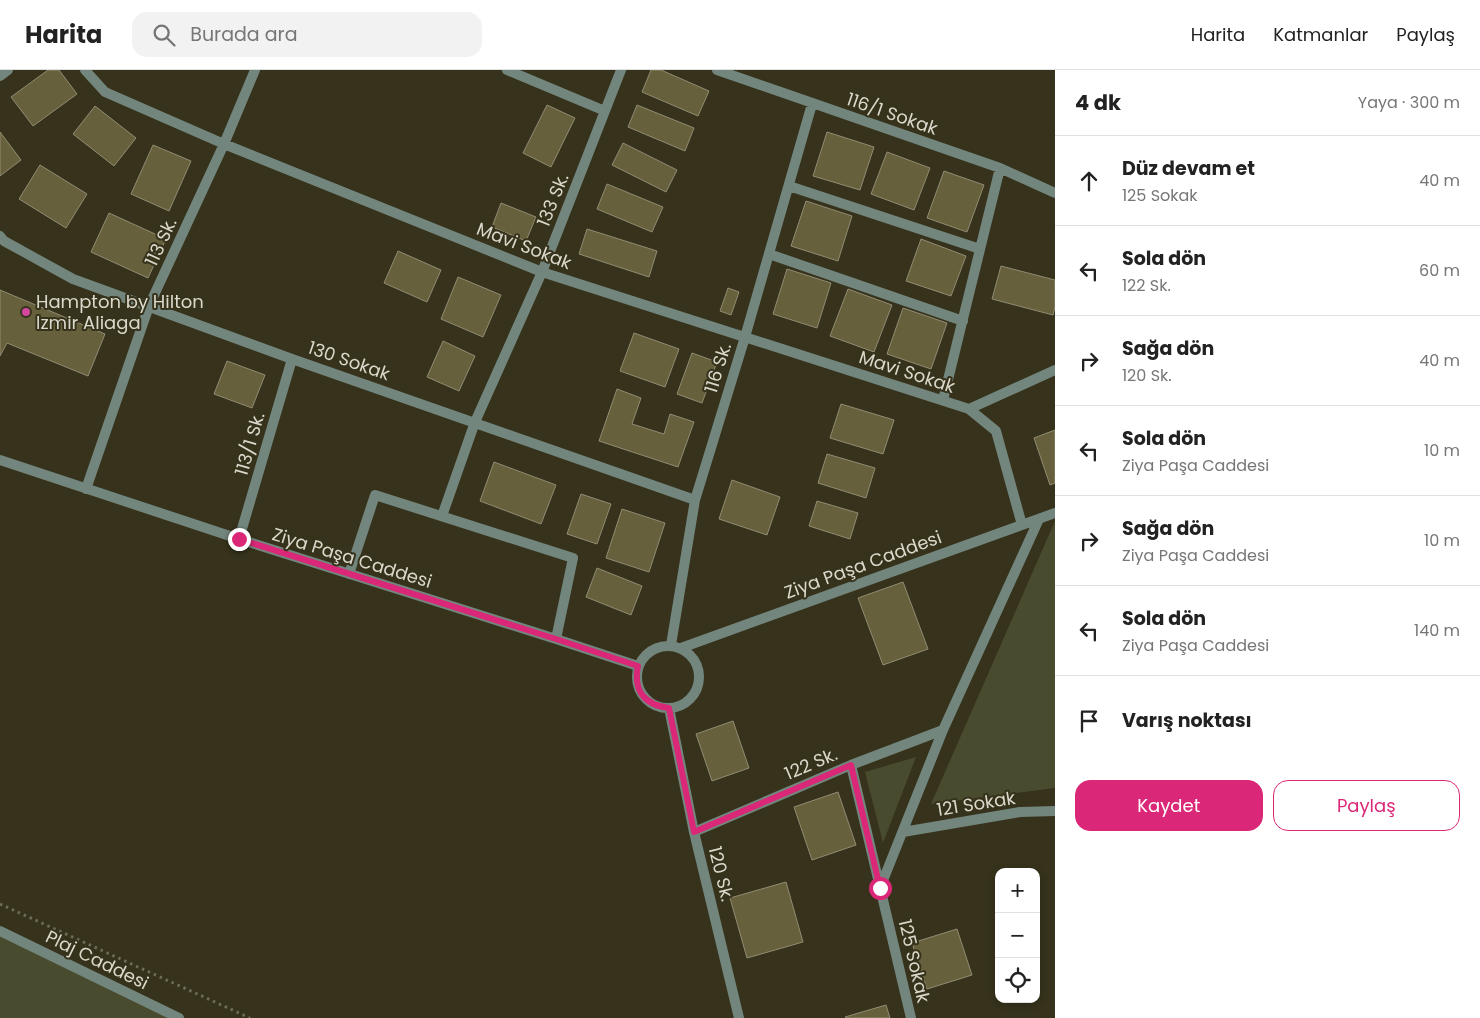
<!DOCTYPE html>
<html lang="tr">
<meta charset="utf-8">
<style>
body{margin:0;font-family:Poppins,sans-serif;background:#f2f2f2;color:#222}
.controls{position:absolute;right:15px;bottom:15px;display:grid;overflow:hidden;border-radius:10px;box-shadow:0 2px 8px #0003}
.controls button{width:45px;height:45px;display:grid;place-items:center;padding:0;border:0;border-bottom:1px solid #e0e0e0;background:#fff;color:#222;font:25px sans-serif}
.stop{position:absolute;width:15px;height:15px;margin:-11px;border:4px solid #db2777;border-radius:50%;background:#fff}
.stop.end{background:#db2777;border-color:#fff;box-shadow:0 1px 5px #0008}
.list{margin:0;padding:0;list-style:none}
h2{display:flex;justify-content:space-between;align-items:center;height:65px;margin:0;padding:0 20px;font-size:21px}
h2 small{font-size:16px;font-weight:400;color:#767676}
.list li{display:grid;grid-template-columns:32px 1fr auto;gap:15px;align-items:center;box-sizing:border-box;height:90px;padding:0 20px;border-top:1px solid #e0e0e0}
.list b{display:block;font-size:19px;white-space:nowrap}
.list p{margin:0;font-size:16px;white-space:nowrap;color:#767676}
.list em{font-size:16px;font-style:normal;color:#767676}
.actions{display:flex;gap:10px;padding:15px 20px}
.actions a{flex:1;padding:11px 0;border:1px solid #db2777;border-radius:15px;text-align:center;font-size:18px;color:#db2777}
.actions .main{background:#db2777;color:#fff}
.icon{flex:none;width:28px;height:28px;fill:none;stroke:currentColor;stroke-width:2;stroke-linecap:round;stroke-linejoin:round}
.map{position:relative;flex:none;width:1055px;height:948px;overflow:hidden}
header{display:flex;align-items:center;gap:30px;box-sizing:border-box;height:70px;padding:0 25px;background:#fff;border-bottom:1px solid #e0e0e0}
header strong{font-size:24px}
nav{display:flex;gap:28px;margin-inline-start:auto;font-size:18px}
.search{width:350px;height:45px;background:#f2f2f2;display:flex;align-items:center;gap:12px;box-sizing:border-box;padding:0 18px;border-radius:15px;color:#767676;font-size:19px}
main{display:flex}
aside{flex:1;background:#fff}
.map>svg:first-child{display:block}
.green{fill:#494b2e}
.building{fill:#67603c;stroke:#918c73}
.lines{fill:none;stroke-linecap:round;stroke-linejoin:round}
.path{stroke:#6e6b57;stroke-width:3;stroke-dasharray:2.5 4;stroke-linecap:butt}
.minor{stroke:#73867e;stroke-width:10}
.tertiary{stroke:#73867e;stroke-width:10}
.route{stroke:#db2777;stroke-width:6}
.hotel-dot{fill:#d1479c;stroke:#36321b;stroke-width:2}
.labels{text-anchor:middle;stroke-width:4;stroke-linejoin:round;paint-order:stroke}
.street-label{font-size:18px;fill:#dbd9cb;stroke:#36321b}
.poi-label{font-size:18px;fill:#dbd9cb;stroke:#36321b;text-anchor:start}
</style>
<header>
<strong>Harita</strong>
<div class="search"><svg class="icon" aria-label="search" viewBox="0 0 24 24"><circle cx="10" cy="10" r="6"/><path d="M15 15l6 6"/></svg>Burada ara</div>
<nav><a>Harita</a><a>Katmanlar</a><a>Paylaş</a></nav>
</header>
<main>
<div class="map">
<svg width="1055" height="948" viewBox="0 0 1055 948">
<rect width="100%" height="100%" fill="#36321b"/>
<path class="green" d="M1055,451v267l-124,16z
M916,687l-33,86 -18,-71z
M0,861l179,87h-179z"/>
<path class="building" d="M48,0h11l18,24 -44,32 -22,-29z
M651,0h10l48,21 -11,25 -56,-24z
M547,35l28,13 -24,49 -28,-14z
M637,35l57,23 -9,23 -57,-24z
M95,36l41,32 -22,28 -41,-32z
M0,62l21,28 -21,16z
M827,62l47,15 -14,43 -47,-14z
M623,73l54,27 -11,22 -54,-27z
M153,75l38,16 -22,50 -38,-17z
M887,82l43,16 -16,42 -43,-16z
M40,95l47,29 -21,34 -47,-29z
M944,101l40,14 -17,47 -40,-14z
M607,114l56,23 -11,25 -55,-23z
M806,131l46,15 -14,45 -47,-15z
M501,133l35,14 -10,24 -34,-14z
M109,143l57,26 -18,39 -57,-26z
M587,159l70,22 -8,26 -70,-23z
M921,169l45,17 -15,40 -45,-15z
M398,181l43,19 -14,32 -43,-19z
M1001,196l54,14v27l-2,8 -61,-16z
M787,199l44,14 -14,45 -44,-14z
M458,207l43,18 -18,42 -42,-18z
M728,218l11,4 -8,23 -11,-4z
M848,219l44,16 -18,47 -44,-16z
M0,220l105,44 -17,42 -81,-33 -7,13z
M903,238l44,15 -16,46 -44,-15z
M634,263l45,16 -14,38 -45,-16z
M443,271l32,15 -16,35 -32,-14z
M692,283l25,9 -15,41 -25,-9z
M227,291l38,14 -13,33 -38,-14z
M617,319l24,9 -9,26 32,10 6,-20 24,8 -16,45 -79,-26z
M841,334l53,16 -11,34 -53,-16z
M1055,360v53l-5,2 -16,-47z
M827,384l48,14 -9,30 -48,-15z
M494,392l62,23 -15,39 -61,-23z
M732,410l48,17 -13,38 -48,-16z
M581,424l30,10 -14,40 -30,-10z
M817,431l41,12 -8,26 -41,-13z
M622,439l43,14 -16,49 -43,-14z
M597,498l45,18 -11,29 -45,-18z
M903,512l25,67 -45,16 -25,-67z
M733,651l16,47 -37,13 -16,-47z
M838,722l18,53 -44,15 -18,-53z
M786,812l17,60 -56,16 -17,-60z
M957,859l15,46 -45,14 -15,-46z
M886,935l4,13h-44l-1,-1z"/>
<g class="lines">
<path class="path" d="M0,834l250,114"/>
<path class="minor" d="M85,0l20,22 119,52 318,128 427,137 27,22 26,94
M507,0l98,41
M717,0l283,98 55,25
M0,6l8,-6
M789,116l191,63
M0,166l4,5 69,38 219,80 403,141
M769,184l194,67
M943,330l57,-232
M969,339l86,-39
M0,390l239,79 317,100 82,27
M86,419l63,-183 75,-162 31,-74
M442,446l33,-94 67,-150 79,-202
M239,469l53,-180
M349,504l26,-79 198,63 -17,81
M671,575l24,-145 50,-163 67,-233
M637 607a31 31 0 1 1 62 0a31 31 0 1 1-62 0Z
M681,578l374,-135
M669,638l25,124 45,186
M851,695l60,253
M694,762l157,-67 92,-35
M903,762l117,-20 35,-1
M880,818l63,-158 96,-211"/>
<path class="tertiary" d="M0,861l179,87"/>
</g>
<g class="lines">
<path class="route" d="M239,469l317,100 82,27c-5,24 6,39 31,42l25,124 157,-67 29,123"/>
</g>
<circle class="hotel-dot" cx="26" cy="242" r="5"/>
<g class="labels">
<g class="street-label">
<text transform="translate(892 44) rotate(19)" y="6">116/1 Sokak</text>
<text transform="translate(553 130) rotate(-68)" y="6">133 Sk.</text>
<text transform="translate(161 172) rotate(-65)" y="6">113 Sk.</text>
<text transform="translate(524 176) rotate(21)" y="6">Mavi Sokak</text>
<text transform="translate(349 291) rotate(19)" y="6">130 Sokak</text>
<text transform="translate(718 298) rotate(-73)" y="6">116 Sk.</text>
<text transform="translate(907 302) rotate(18)" y="6">Mavi Sokak</text>
<text transform="translate(250 374) rotate(-74)" y="6">113/1 Sk.</text>
<text transform="translate(352 488) rotate(17)" y="6">Ziya Paşa Caddesi</text>
<text transform="translate(863 495) rotate(-20)" y="6">Ziya Paşa Caddesi</text>
<text transform="translate(811 694) rotate(-23)" y="6">122 Sk.</text>
<text transform="translate(976 734) rotate(-9)" y="6">121 Sokak</text>
<text transform="translate(721 804) rotate(76)" y="6">120 Sk.</text>
<text transform="translate(97 890) rotate(26)" y="6">Plaj Caddesi</text>
<text transform="translate(914 891) rotate(77)" y="6">125 Sokak</text>
</g>
<g class="poi-label">
<text x="36" y="238">Hampton by Hilton<tspan x="36" dy="21">Izmir Aliaga</tspan></text>
</g>
</g>
</svg>
<div class="controls">
<button>+</button>
<button>−</button>
<button><svg class="icon" aria-label="locate" viewBox="0 0 24 24"><circle cx="12" cy="12" r="6"/><path d="M12 2v4M12 18v4M2 12h4M18 12h4"/></svg></button>
</div>
<div class="stop" style="left:880px;top:818px"></div>
<div class="stop end" style="left:239px;top:469px"></div>
</div>
<aside>
<h2>4 dk<small>Yaya · 300 m</small></h2>
<ul class="list">
<li><svg class="icon" aria-label="ahead" viewBox="0 0 24 24"><path d="M12 20V5M6 11l6-6 6 6"/></svg><div><b>Düz devam et</b><p>125 Sokak</p></div><em>40 m</em></li>
<li><svg class="icon" aria-label="left" viewBox="0 0 24 24"><path d="M17 20v-9H6M10 6l-5 5 5 5"/></svg><div><b>Sola dön</b><p>122 Sk.</p></div><em>60 m</em></li>
<li><svg class="icon" aria-label="right" viewBox="0 0 24 24"><path d="M7 20v-9h11M14 6l5 5-5 5"/></svg><div><b>Sağa dön</b><p>120 Sk.</p></div><em>40 m</em></li>
<li><svg class="icon" aria-label="left" viewBox="0 0 24 24"><path d="M17 20v-9H6M10 6l-5 5 5 5"/></svg><div><b>Sola dön</b><p>Ziya Paşa Caddesi</p></div><em>10 m</em></li>
<li><svg class="icon" aria-label="right" viewBox="0 0 24 24"><path d="M7 20v-9h11M14 6l5 5-5 5"/></svg><div><b>Sağa dön</b><p>Ziya Paşa Caddesi</p></div><em>10 m</em></li>
<li><svg class="icon" aria-label="left" viewBox="0 0 24 24"><path d="M17 20v-9H6M10 6l-5 5 5 5"/></svg><div><b>Sola dön</b><p>Ziya Paşa Caddesi</p></div><em>140 m</em></li>
<li><svg class="icon" aria-label="arrive" viewBox="0 0 24 24"><path d="M6 21V4h12l-3 4 3 4H6"/></svg><div><b>Varış noktası</b></div></li>
</ul>
<div class="actions"><a class="main">Kaydet</a><a>Paylaş</a></div>
</aside>
</main>
